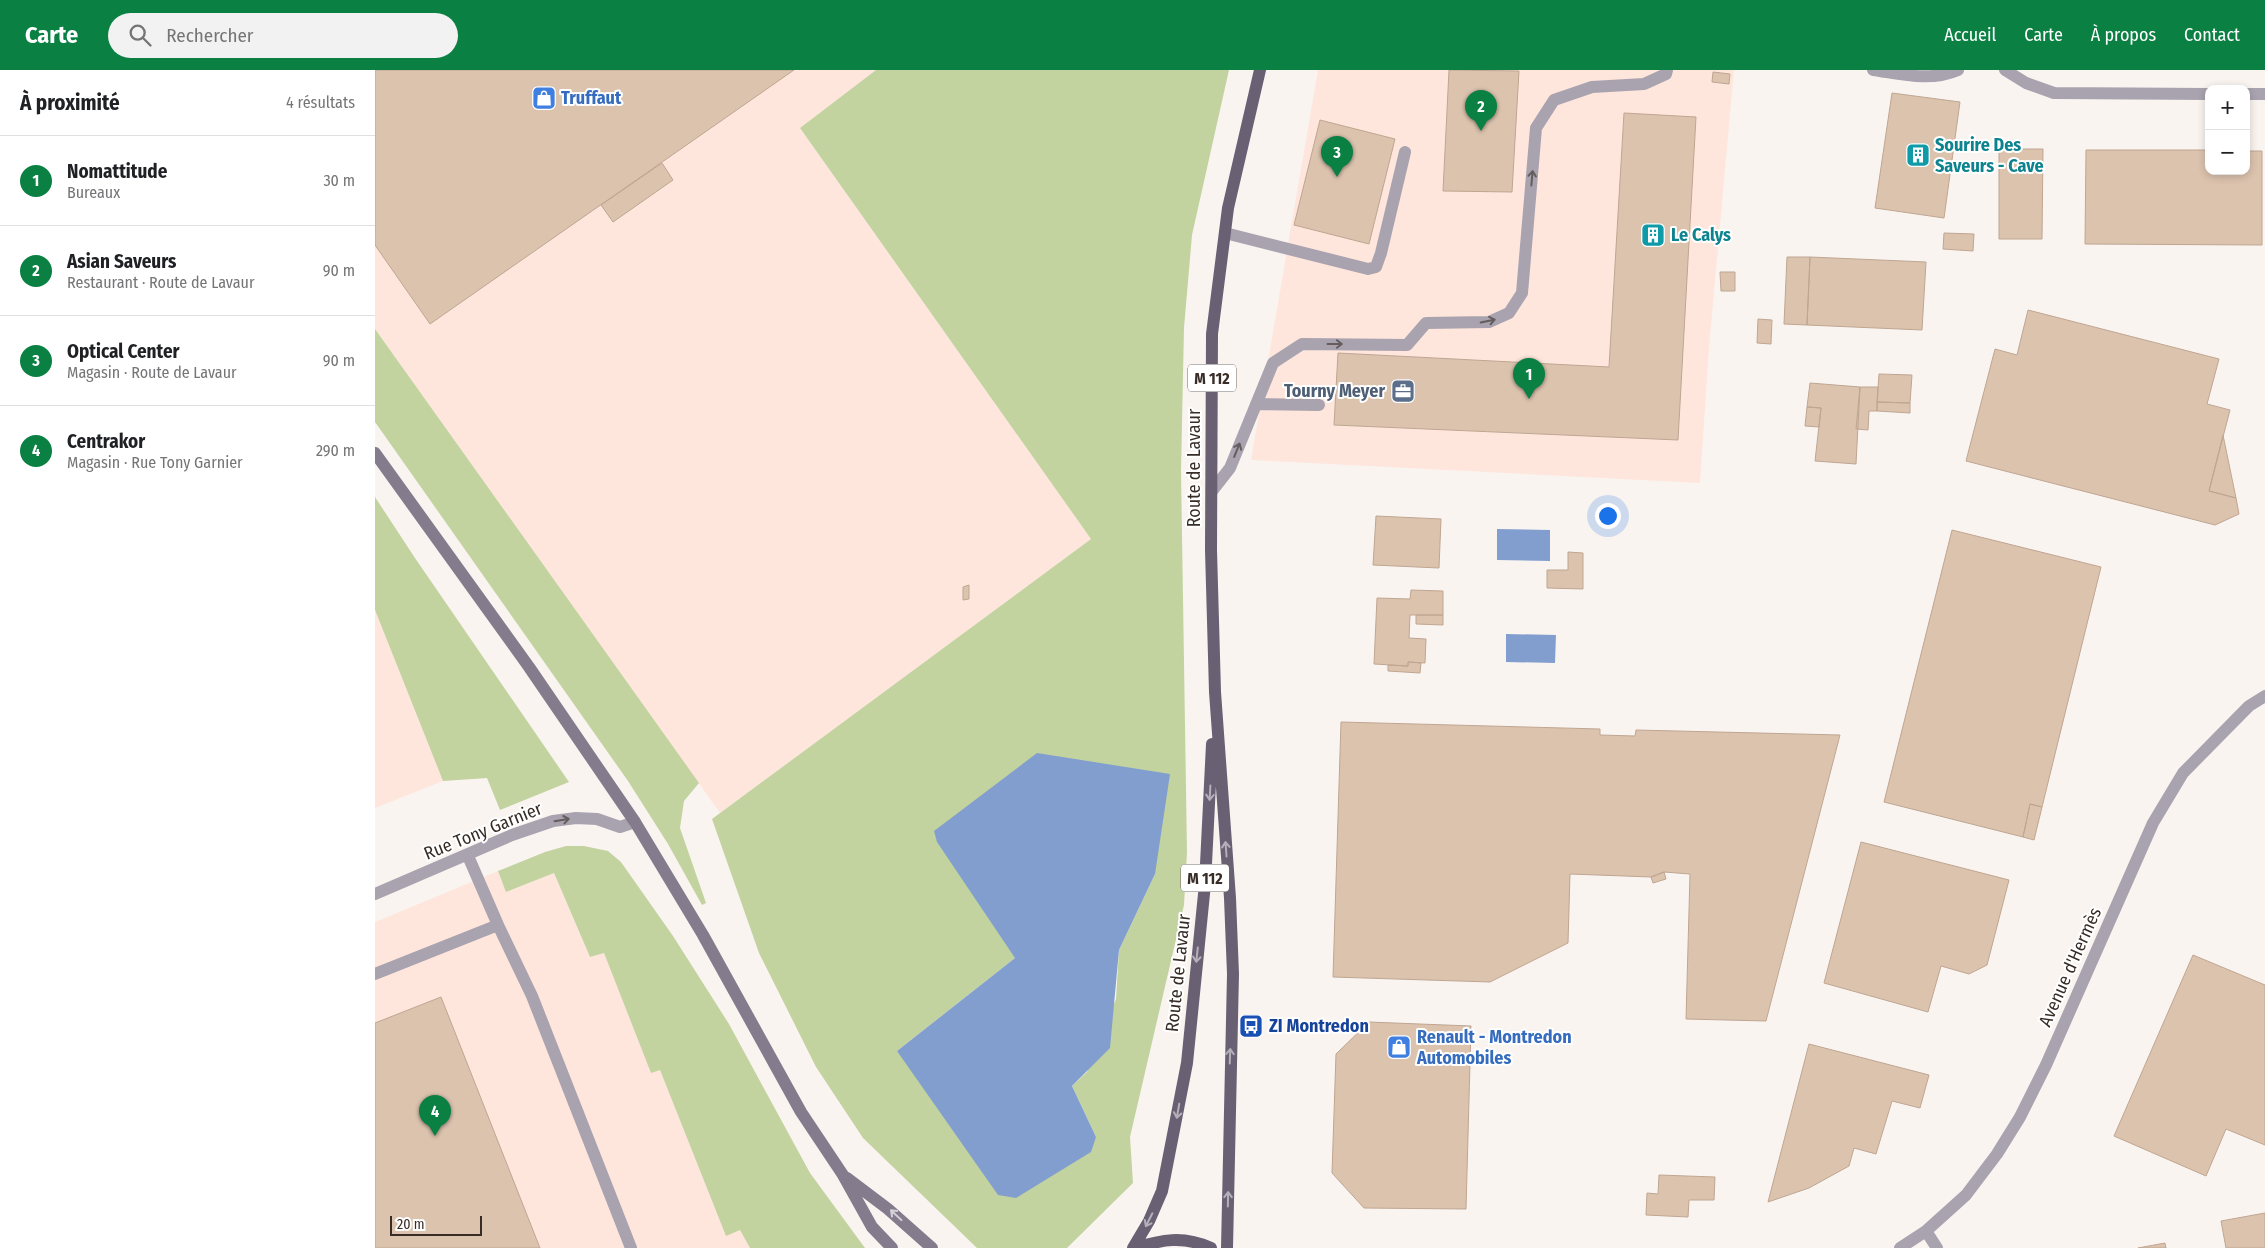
<!DOCTYPE html>
<html lang="fr">
<meta charset="utf-8">
<style>
body{margin:0;font-family:"Fira Sans Condensed",sans-serif;background:#f2f2f2;color:#202124}
.controls{position:absolute;right:15px;top:15px;display:grid;overflow:hidden;border-radius:10px;box-shadow:0 2px 8px #0003}
.controls button{width:45px;height:45px;display:grid;place-items:center;padding:0;border:0;border-bottom:1px solid #e0e0e0;background:#fff;color:#202124;font:25px sans-serif}
.scale{position:absolute;left:15px;bottom:12px;width:92px;box-sizing:border-box;padding-left:5px;border:2px solid #372c26;border-top:0;font-size:14px;line-height:18px;white-space:nowrap;color:#372c26;-webkit-text-stroke:4px #fff;paint-order:stroke}
.you{position:absolute;left:1232px;top:445px;width:18px;height:18px;margin:-12px;border:4px solid #fff;border-radius:50%;background:#1a73e8;box-shadow:0 0 0 8px #1a73e833}
.badge{display:grid;place-items:center;width:32px;height:32px;border-radius:50%;background:#0b8043;color:#fff;font-size:16px;font-weight:700}
.pin{position:absolute;translate:-50% -41px;filter:drop-shadow(0 1px 2px #0008)}
.pin::after{content:'';position:absolute;top:26px;width:18px;height:15px;background:inherit;clip-path:polygon(0 0,100% 0,50% 100%)}
.list{margin:0;padding:0;list-style:none}
h2{display:flex;justify-content:space-between;align-items:center;height:65px;margin:0;padding:0 20px;font-size:21px}
h2 small{font-size:16px;font-weight:400;color:#757577}
.list li{display:grid;grid-template-columns:32px 1fr auto;gap:15px;align-items:center;box-sizing:border-box;height:90px;padding:0 20px;border-top:1px solid #e0e0e0}
.list b{display:block;font-size:19px;white-space:nowrap}
.list p{margin:0;font-size:16px;white-space:nowrap;color:#757577}
.list em{font-size:16px;font-style:normal;color:#757577}
.icon{flex:none;width:28px;height:28px;fill:none;stroke:currentColor;stroke-width:2;stroke-linecap:round;stroke-linejoin:round}
.map{position:relative;flex:none;width:1890px;height:1178px;overflow:hidden}
header{display:flex;align-items:center;gap:30px;box-sizing:border-box;height:70px;padding:0 25px;background:#0b8043;color:#fff}
header strong{font-size:24px}
nav{display:flex;gap:28px;margin-inline-start:auto;font-size:18px}
.search{width:350px;height:45px;background:#f2f2f2;display:flex;align-items:center;gap:12px;box-sizing:border-box;padding:0 18px;border-radius:28px;color:#757577;font-size:19px}
main{display:flex}
aside{flex:1;background:#fff}
.map>svg:first-child{display:block}
.commercial{fill:#fee6dc}
.green{fill:#c2d3a0;fill-rule:evenodd}
.water{fill:#829ecf}
.building{fill:#dcc3ae;stroke:#bfa692}
.lines{fill:none;stroke-linecap:round;stroke-linejoin:round}
.lane{stroke:#a9a3af;stroke-width:12}
.street{stroke:#a9a3af;stroke-width:12}
.secondary{stroke:#847c8d;stroke-width:12}
.primary{stroke:#6a6074;stroke-width:12}
.oneway{stroke:#655c5d}
.oneway2{stroke:#b4b0ba}
.oneway3{stroke:#d4d1d7}
.labels{text-anchor:middle;stroke-width:4;stroke-linejoin:round;paint-order:stroke}
.shield{fill:#fff;stroke:#736b67;stroke-width:1}
.shield-label{font-size:16px;font-weight:bold;fill:#372c26}
.shop-label{font-size:18px;font-weight:bold;fill:#366cbe;stroke:#fff;text-anchor:start}
.culture-label{font-size:18px;font-weight:bold;fill:#0d838f;stroke:#fff;text-anchor:start}
.service-label{font-size:18px;font-weight:bold;fill:#4e5e75;stroke:#fff;text-anchor:end}
.street-label{font-size:18px;fill:#372c26;stroke:#fff}
.transit-label{font-size:18px;font-weight:bold;fill:#164399;stroke:#fff;text-anchor:start}
</style>
<header>
<strong>Carte</strong>
<div class="search"><svg class="icon" aria-label="search" viewBox="0 0 24 24"><circle cx="10" cy="10" r="6"/><path d="M15 15l6 6"/></svg>Rechercher</div>
<nav><a>Accueil</a><a>Carte</a><a>À propos</a><a>Contact</a></nav>
</header>
<main>
<aside>
<h2>À proximité<small>4 résultats</small></h2>
<ul class="list">
<li><span class="badge">1</span><div><b>Nomattitude</b><p>Bureaux</p></div><em>30 m</em></li>
<li><span class="badge">2</span><div><b>Asian Saveurs</b><p>Restaurant · Route de Lavaur</p></div><em>90 m</em></li>
<li><span class="badge">3</span><div><b>Optical Center</b><p>Magasin · Route de Lavaur</p></div><em>90 m</em></li>
<li><span class="badge">4</span><div><b>Centrakor</b><p>Magasin · Rue Tony Garnier</p></div><em>290 m</em></li>
</ul>
</aside>
<div class="map">
<svg width="1890" height="1178" viewBox="0 0 1890 1178">
<rect width="100%" height="100%" fill="#faf4f1"/>
<path class="commercial" d="M0,0h501l-76,58 291,411 -371,274 -345,-484z
M943,0h416l-25,278 -9,135 -449,-23z
M0,540l68,171 -68,27z
M123,801l9,21 47,-19 36,84 14,-4 47,119 9,-2 66,165 14,-5 10,18h-375v-326z"/>
<path class="green" d="M501,0h353l-37,165 -8,93 -3,143 6,381 -3,53 -54,232 3,46 -66,65h-90l-114,-110 -47,-71 -57,-114 -47,-134 379,-280 -291,-411zM780,804l-36,76 -3,49 -29,73 -15,14 24,51 -199,-86 118,-93z
M0,259l324,454 -15,18 -4,27 26,75 -4,2 -34,-61 -40,-63 -253,-359z
M0,427l40,61 154,224 -69,28 -13,-32 -44,3 -68,-171z
M191,776h18l24,5 13,11 52,74 56,88 81,149 55,75h-115l-10,-18 -14,6 -66,-166 -9,3 -47,-120 -14,4 -36,-84 -48,19 -8,-21 47,-19z"/>
<path class="water" d="M1122,459l53,1v31l-53,-1z
M1131,564l50,1 -1,28 -49,-1z
M662,683l133,21 -15,100 -36,76 -9,98 -38,38 24,51 -5,15 -75,46 -18,-3 -101,-144 118,-93 -78,-116 -3,-11z"/>
<path class="building" d="M0,0h419l-364,254 -55,-79z
M1074,0l70,1 -7,121 -69,-1z
M1338,2l17,2 -1,10 -17,-2z
M1517,23l68,9 -16,116 -69,-10z
M1249,43l72,4 -18,323 -344,-15 4,-72 271,14z
M945,50l75,19 -26,105 -75,-19z
M1624,79h44l-1,90h-43z
M1711,80h123v21h37v-20h16v94l-177,-1z
M287,93l11,17 -60,42 -12,-17z
M1569,163l30,1 -1,17 -30,-2z
M1412,187h23l-3,68 -23,-1z
M1435,187l116,5 -4,68 -115,-5z
M1345,202h15v19h-14z
M1653,240l191,49 -12,45 23,6 -21,81 27,7 3,16 -24,11 -249,-64 29,-112 22,6z
M1383,249l14,1 -1,24 -14,-1z
M1504,304l33,1 -2,28 -33,-1z
M1435,313l50,4 -4,77 -41,-3 6,-53 -14,-1z
M1485,317h18l-1,24h-8l-1,19 -12,-1z
M1502,332l33,1v10l-33,-2z
M1432,337l14,1 -2,19 -14,-1z
M1848,365l13,63 -27,-7z
M1001,446l65,3 -2,49 -66,-3z
M1577,460l149,37 -59,240 -12,-3 -7,33 -139,-35z
M1193,482l15,1v36l-36,-1v-18h21z
M594,515v14l-6,1v-13z
M1036,520l32,1v24h-33l-1,23 17,1 -1,24 -17,-1v4l-34,-2 3,-66 33,1z
M1041,545h27v10l-27,-1z
M1033,592l13,1 -1,10 -32,-2v-6l20,1z
M966,652l259,7v6l35,1 1,-6 204,5 -74,286 -80,-2 4,-145 -26,-2 -13,5 -81,-3 -2,69 -78,39 -157,-5z
M1655,734l12,3 -8,33 -11,-3z
M1486,772l148,38 -22,85 -18,9 -28,-8 -13,46 -104,-29z
M1289,802l2,7 -13,4 -2,-6z
M1818,885l72,30v160l-39,-16 -20,47 -92,-40z
M66,927l99,251h-165v-225z
M994,952l102,4 -5,183 -102,-1 -32,-35 4,-119z
M1434,974l120,31 -9,33 -28,-7 -16,53 -22,-6 -5,18 -40,22 -41,14z
M1284,1105l56,2 -1,23h-25l-1,17 -42,-2 1,-22 11,1z
M1890,1143v35h-39l-5,-27z
M1790,1173l1,5h-28z"/>
<g class="lines">
<path class="lane" d="M850,163l143,36 8,-2 5,-14 24,-101
M881,334l63,1
M837,421l18,-23 43,-105 29,-19 105,1 19,-22 63,-1 20,-9 13,-20 14,-165 18,-28 38,-13 52,-3 22,-10 1,-4
M123,855l34,71 99,252
M0,904l123,-49 -30,-69"/>
<path class="street" d="M1498,0c28,4 58,12 85,0
M1630,0l21,13 28,10 155,1
M1871,24h19
M0,824l137,-59 41,-14 23,-3 21,1 23,8 15,-5
M1551,1161l11,17
M1525,1178l26,-17 40,-36 31,-41 23,-37 26,-52 107,-242 30,-50 66,-67 16,-10"/>
<path class="secondary" d="M0,383l154,214 106,155 68,113 98,177 42,63 29,52 20,21
M472,1108l41,31 44,39"/>
<path class="primary" d="M758,1178l16,-27 13,-30 25,-128 18,-179 7,-140
M759,1178c27,-8 49,-13 77,0
M852,1178l6,-274 -3,-76 -15,-206 -4,-142 1,-216 16,-126 32,-138"/>
</g>
<defs><path id="oneway-shaft" d="M-6 0H5M1.5-3L5.5 0L1.5 3" fill="none" stroke-width="1.6" stroke-linecap="round" stroke-linejoin="round" transform="scale(1.25)"/></defs>
<g class="oneway">
<use href="#oneway-shaft" transform="translate(1157 108) rotate(-85)"/>
<use href="#oneway-shaft" transform="translate(1113 251) rotate(-12)"/>
<use href="#oneway-shaft" transform="translate(960 274)"/>
<use href="#oneway-shaft" transform="translate(862 380) rotate(-68)"/>
<use href="#oneway-shaft" transform="translate(187 750) rotate(-9)"/>
</g>
<g class="oneway2">
<use href="#oneway-shaft" transform="translate(835 723) rotate(93)"/>
<use href="#oneway-shaft" transform="translate(851 779) rotate(-94)"/>
<use href="#oneway-shaft" transform="translate(822 885) rotate(96)"/>
<use href="#oneway-shaft" transform="translate(855 986) rotate(-88)"/>
<use href="#oneway-shaft" transform="translate(803 1041) rotate(100)"/>
<use href="#oneway-shaft" transform="translate(853 1129) rotate(-89)"/>
<use href="#oneway-shaft" transform="translate(774 1150) rotate(117)"/>
</g>
<use class="oneway3" href="#oneway-shaft" transform="translate(521 1145) rotate(-137)"/>
<defs>
<g id="shop-square" transform="scale(1.25)"><rect x="-9" y="-9" width="18" height="18" rx="4" fill="#3f7fe0" stroke="#fff"/><path d="M-5-2.5h2.3a2.7 3.5 0 0 1 5.4 0H5L5.5 6h-11ZM-1.5-2.5h3a1.5 2.3 0 0 0-3 0Z" fill="#fff"/></g>
<g id="building-square" transform="scale(1.25)"><rect x="-9" y="-9" width="18" height="18" rx="4" fill="#0f9aa8" stroke="#fff"/><path d="M-4-6H4V6H1V3H-1V6H-4ZM-2.5-4.3h1.7v1.8h-1.7ZM.8-4.3h1.7v1.8H.8ZM-2.5-1h1.7V.8h-1.7ZM.8-1h1.7V.8H.8Z" fill="#fff"/></g>
<g id="office-square" transform="scale(1.25)"><rect x="-9" y="-9" width="18" height="18" rx="4" fill="#5c6f8a" stroke="#fff"/><path d="M-6-3h4V-5.5h4V-3h4V5H-6ZM-1-4.5V-3h2v-1.5ZM-6 0V1H6V0Z" fill="#fff"/></g>
<g id="bus-square" transform="scale(1.25)"><rect x="-9" y="-9" width="18" height="18" rx="4" fill="#1a4fb4" stroke="#fff"/><path d="M-5-6H5V4H4V6H2V4H-2V6H-4V4H-5ZM-3.5-4V0h7V-4ZM-3.5 1.2v1.5H-2V1.2ZM2 1.2v1.5H3.5V1.2Z" fill="#fff"/></g>
</defs>
<g fill-rule="evenodd">
<use href="#shop-square" x="169" y="28"/>
<use href="#building-square" x="1543" y="85"/>
<use href="#building-square" x="1278" y="165"/>
<use href="#office-square" x="1028" y="321"/>
<use href="#bus-square" x="876" y="956"/>
<use href="#shop-square" x="1024" y="977"/>
</g>
<g class="labels">
<g class="shield">
<rect x="813" y="294.5" width="48" height="27" rx="4"/>
<rect x="806" y="794.5" width="48" height="27" rx="4"/>
</g>
<g class="shield-label">
<text x="837" y="314">M 112</text>
<text x="830" y="814">M 112</text>
</g>
<g class="shop-label">
<text x="186" y="34">Truffaut</text>
<text x="1042" y="973">Renault - Montredon<tspan x="1042" dy="21">Automobiles</tspan></text>
</g>
<g class="culture-label">
<text x="1560" y="81">Sourire Des<tspan x="1560" dy="21">Saveurs - Cave</tspan></text>
<text x="1296" y="171">Le Calys</text>
</g>
<g class="service-label">
<text x="1010" y="327">Tourny Meyer</text>
</g>
<g class="street-label">
<text transform="translate(819 398) rotate(-90)" y="6">Route de Lavaur</text>
<text transform="translate(108 761) rotate(-22)" y="6">Rue Tony Garnier</text>
<text transform="translate(1695 897) rotate(-66)" y="6">Avenue d'Hermès</text>
<text transform="translate(803 903) rotate(-84)" y="6">Route de Lavaur</text>
</g>
<g class="transit-label">
<text x="894" y="962">ZI Montredon</text>
</g>
</g>
</svg>
<div class="controls">
<button>+</button>
<button>−</button>
</div>
<div class="scale">20 m</div>
<div class="you"></div>
<div class="pin badge" style="left:1154px;top:329px">1</div>
<div class="pin badge" style="left:1106px;top:61px">2</div>
<div class="pin badge" style="left:962px;top:107px">3</div>
<div class="pin badge" style="left:60px;top:1066px">4</div>
</div>
</main>
